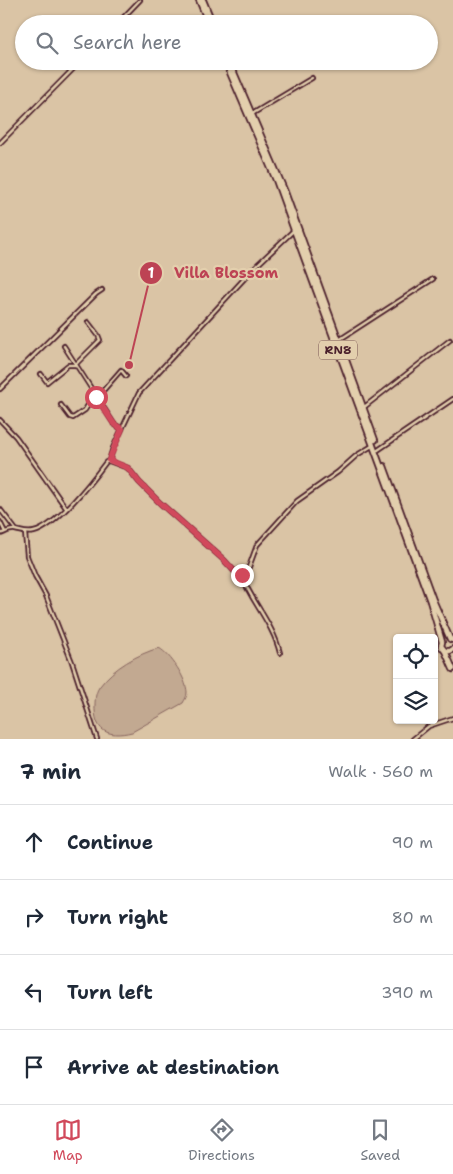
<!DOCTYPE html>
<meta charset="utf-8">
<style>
body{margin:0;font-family:"Shantell Sans",sans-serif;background:#f2f2f3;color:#1f2937}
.controls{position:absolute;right:15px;bottom:15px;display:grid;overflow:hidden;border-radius:5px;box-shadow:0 1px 4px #0004}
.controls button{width:45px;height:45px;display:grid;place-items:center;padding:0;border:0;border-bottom:1px solid #e0e1e3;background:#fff;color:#1f2937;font:25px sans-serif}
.stop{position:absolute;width:15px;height:15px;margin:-11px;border:4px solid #d1495b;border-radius:50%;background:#fff}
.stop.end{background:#d1495b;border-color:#fff;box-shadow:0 1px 5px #0008}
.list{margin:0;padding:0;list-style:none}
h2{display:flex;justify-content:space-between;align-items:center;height:65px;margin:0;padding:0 20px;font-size:21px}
h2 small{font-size:16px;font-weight:400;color:#747a83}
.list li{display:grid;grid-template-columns:32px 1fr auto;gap:15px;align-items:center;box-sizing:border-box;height:75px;padding:0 20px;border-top:1px solid #e0e1e3}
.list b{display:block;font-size:19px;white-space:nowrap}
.list em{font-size:16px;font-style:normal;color:#747a83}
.icon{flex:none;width:28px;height:28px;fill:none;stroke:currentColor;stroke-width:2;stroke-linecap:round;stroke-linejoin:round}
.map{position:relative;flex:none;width:453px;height:739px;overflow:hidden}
.search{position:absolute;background:#fff;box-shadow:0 1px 4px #0004;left:15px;right:15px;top:15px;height:55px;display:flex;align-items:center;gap:12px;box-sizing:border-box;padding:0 18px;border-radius:28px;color:#747a83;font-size:19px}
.sheet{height:365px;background:#fff}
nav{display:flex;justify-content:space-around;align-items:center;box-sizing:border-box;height:70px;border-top:1px solid #e0e1e3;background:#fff;font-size:14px;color:#747a83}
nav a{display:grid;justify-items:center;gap:2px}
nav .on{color:#d1495b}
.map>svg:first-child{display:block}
.green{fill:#c2a991;stroke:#86645e}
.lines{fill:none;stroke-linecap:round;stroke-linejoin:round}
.minor-casing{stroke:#4a1f2b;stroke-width:6}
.trunk-casing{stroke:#4a1f2b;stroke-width:8}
.minor{stroke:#e3cfad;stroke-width:2.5}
.trunk{stroke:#e3cfad;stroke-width:4.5}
.route{stroke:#d1495b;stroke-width:6}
.labels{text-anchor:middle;stroke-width:4.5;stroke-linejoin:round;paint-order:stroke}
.shield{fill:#e3cfad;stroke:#785452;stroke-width:1}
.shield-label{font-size:12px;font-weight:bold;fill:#4a1f2b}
.leader{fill:none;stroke:#bd4354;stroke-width:2}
.callout-dot{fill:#bd4354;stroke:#e3cfad;stroke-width:2}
.mark-label{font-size:15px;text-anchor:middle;font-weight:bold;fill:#fff}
.callout-label{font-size:15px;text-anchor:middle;font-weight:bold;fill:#bd4354;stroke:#e3cfad;stroke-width:4.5;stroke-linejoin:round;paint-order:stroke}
</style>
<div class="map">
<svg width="453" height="739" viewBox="0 0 453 739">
<rect width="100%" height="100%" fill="#dac4a5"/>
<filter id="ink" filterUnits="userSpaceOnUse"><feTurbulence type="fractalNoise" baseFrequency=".02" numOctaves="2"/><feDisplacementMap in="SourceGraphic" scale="10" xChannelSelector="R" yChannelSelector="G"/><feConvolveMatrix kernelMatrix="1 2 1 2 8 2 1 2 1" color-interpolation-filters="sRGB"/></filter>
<g filter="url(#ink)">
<path class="green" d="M159,648c12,7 27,30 28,44 0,5 -2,7 -4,11l-51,29c-25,6 -38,-1 -37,-27 0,-7 1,-14 5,-19 13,-18 38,-32 59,-38z"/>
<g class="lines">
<g class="minor-casing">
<path id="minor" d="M117,24l23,-24
M252,114l60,-36
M0,143l81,-82
M339,340l94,-61
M64,346l50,78 8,5
M41,374l6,8 21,-17h7l25,-25 -2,-5 -10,-13
M0,389l96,-95 6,-4
M61,405l9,12 3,1 12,-8 6,-10 10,-7 20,-23 5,6
M363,408l87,-68
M0,420l16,17 50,71
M378,450l75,-51
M109,461l19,7 11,14 21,21 64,57 12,13 5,2 8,-8 8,-22 40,-44 41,-29 19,-17 15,-9
M0,509l16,21
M0,522l5,10
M25,533l2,23 8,20 11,20 26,66 25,77
M0,534c4,-1 10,-5 15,-4 6,1 11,4 19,2 22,-5 58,-51 72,-70l3,-1 4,-13 26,-55 116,-126 38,-36
M241,575c11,27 32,49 39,78
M413,739l16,-13 24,-8"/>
</g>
<g class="trunk-casing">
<path id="trunk" d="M199,0l10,24
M203,0l10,24
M225,61l51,119 18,50 136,371 12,41 -1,4 4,5 8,18
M229,61l56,131 90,248
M384,466l49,134 17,39 3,1
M445,651h5l3,-2"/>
</g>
<use href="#minor" class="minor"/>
<use href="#trunk" class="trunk"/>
</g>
</g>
<g class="lines" filter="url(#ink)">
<path class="route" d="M96,397l18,27 8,5 -13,31 19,8 11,14 21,21 64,57 12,13 6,2"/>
</g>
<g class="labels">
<rect class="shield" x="319" y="340.5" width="38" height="19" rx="4"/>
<g class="shield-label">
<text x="338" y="354">RN8</text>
</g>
</g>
<path class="leader" d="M129 365L151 273"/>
<g class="callout-dot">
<circle cx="129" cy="365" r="5"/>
<circle cx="151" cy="273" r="12"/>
</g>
<g class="mark-label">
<text x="151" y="278">1</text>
</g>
<g class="callout-label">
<text x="226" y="278">Villa Blossom</text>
</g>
</svg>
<div class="controls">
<button><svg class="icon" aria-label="locate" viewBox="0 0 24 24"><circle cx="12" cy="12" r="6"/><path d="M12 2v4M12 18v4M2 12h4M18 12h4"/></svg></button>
<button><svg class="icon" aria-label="layers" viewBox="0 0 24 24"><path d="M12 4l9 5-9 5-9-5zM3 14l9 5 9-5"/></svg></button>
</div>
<div class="stop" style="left:96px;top:397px"></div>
<div class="stop end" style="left:242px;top:575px"></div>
<div class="search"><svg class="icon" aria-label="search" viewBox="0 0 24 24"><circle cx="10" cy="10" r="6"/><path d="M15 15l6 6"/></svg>Search here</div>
</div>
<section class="sheet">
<h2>7 min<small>Walk · 560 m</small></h2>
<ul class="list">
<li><svg class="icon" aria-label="ahead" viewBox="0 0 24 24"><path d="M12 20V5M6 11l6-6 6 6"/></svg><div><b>Continue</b></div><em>90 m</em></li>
<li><svg class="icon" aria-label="right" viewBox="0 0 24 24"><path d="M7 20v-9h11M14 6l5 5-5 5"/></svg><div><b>Turn right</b></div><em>80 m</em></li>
<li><svg class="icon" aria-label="left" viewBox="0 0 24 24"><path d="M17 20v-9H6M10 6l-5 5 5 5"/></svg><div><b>Turn left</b></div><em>390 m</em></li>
<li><svg class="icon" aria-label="arrive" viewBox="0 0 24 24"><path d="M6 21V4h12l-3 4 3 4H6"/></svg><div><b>Arrive at destination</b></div></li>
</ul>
</section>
<nav>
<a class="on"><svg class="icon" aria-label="map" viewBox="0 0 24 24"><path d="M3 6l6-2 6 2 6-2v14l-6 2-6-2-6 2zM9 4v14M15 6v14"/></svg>Map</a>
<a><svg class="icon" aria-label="directions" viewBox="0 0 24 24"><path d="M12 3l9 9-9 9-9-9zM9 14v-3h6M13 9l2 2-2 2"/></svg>Directions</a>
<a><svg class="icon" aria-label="saved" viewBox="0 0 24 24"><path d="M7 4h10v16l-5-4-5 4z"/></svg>Saved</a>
</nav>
